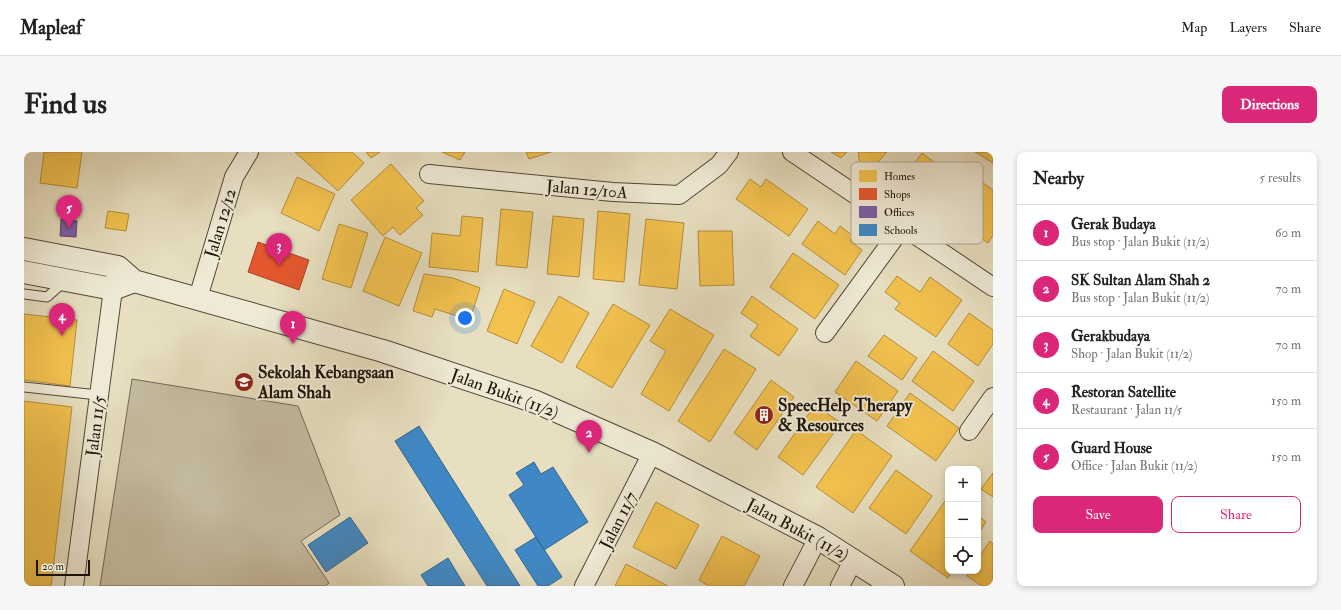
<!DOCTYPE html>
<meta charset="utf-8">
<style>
body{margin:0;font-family:"IM FELL Double Pica",serif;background:#f6f6f6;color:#222}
.controls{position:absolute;right:12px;bottom:12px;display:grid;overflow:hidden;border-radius:8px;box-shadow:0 2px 6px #0003}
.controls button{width:36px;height:36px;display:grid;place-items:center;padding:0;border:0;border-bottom:1px solid #e0e0e0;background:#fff;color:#222;font:20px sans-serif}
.scale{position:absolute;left:12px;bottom:10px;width:54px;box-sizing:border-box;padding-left:4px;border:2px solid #1d140a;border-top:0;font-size:11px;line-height:14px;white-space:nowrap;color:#1d140a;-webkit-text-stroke:3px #efead6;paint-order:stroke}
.you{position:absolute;left:441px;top:166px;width:14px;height:14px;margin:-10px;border:3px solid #fff;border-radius:50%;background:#1a73e8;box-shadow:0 0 0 6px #1a73e833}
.badge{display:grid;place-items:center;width:26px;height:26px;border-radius:50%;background:#db2777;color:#fff;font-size:13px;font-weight:700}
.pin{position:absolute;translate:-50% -33px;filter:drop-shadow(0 1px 2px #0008)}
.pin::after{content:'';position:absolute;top:21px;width:14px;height:12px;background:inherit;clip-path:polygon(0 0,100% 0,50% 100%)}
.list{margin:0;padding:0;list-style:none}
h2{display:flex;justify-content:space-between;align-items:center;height:52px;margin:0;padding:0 16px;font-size:17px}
h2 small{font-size:13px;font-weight:400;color:#767676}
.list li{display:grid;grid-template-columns:26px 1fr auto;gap:12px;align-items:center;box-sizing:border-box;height:56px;padding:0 16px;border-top:1px solid #e0e0e0}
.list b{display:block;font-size:15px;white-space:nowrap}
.list p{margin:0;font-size:13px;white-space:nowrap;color:#767676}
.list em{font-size:13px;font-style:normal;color:#767676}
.actions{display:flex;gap:8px;padding:12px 16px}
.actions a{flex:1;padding:9px 0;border:1px solid #db2777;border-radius:8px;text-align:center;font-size:14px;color:#db2777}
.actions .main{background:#db2777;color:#fff}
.icon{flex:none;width:22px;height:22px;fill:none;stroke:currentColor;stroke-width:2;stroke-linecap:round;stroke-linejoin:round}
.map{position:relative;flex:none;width:969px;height:434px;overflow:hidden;border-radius:8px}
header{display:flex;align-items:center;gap:24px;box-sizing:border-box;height:56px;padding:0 20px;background:#fff;border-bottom:1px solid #e0e0e0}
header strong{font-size:19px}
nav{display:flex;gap:22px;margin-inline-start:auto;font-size:14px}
.intro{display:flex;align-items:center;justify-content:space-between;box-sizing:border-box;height:96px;padding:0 24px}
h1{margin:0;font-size:28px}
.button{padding:10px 18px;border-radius:8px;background:#db2777;color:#fff;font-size:14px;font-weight:700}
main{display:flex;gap:24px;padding:0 24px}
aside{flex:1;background:#fff;border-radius:8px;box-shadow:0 2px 6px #0003}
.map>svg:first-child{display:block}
.green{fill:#c5bca1;stroke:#716856}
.homes{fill:#f2c14e;stroke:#b28d3a}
.shops{fill:#e4572e;stroke:#a84323}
.offices{fill:#7b5ea7;stroke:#5f4878}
.schools{fill:#3f88c5;stroke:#35658d}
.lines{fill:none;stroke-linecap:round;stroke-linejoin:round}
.service-casing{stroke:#504738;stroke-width:11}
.minor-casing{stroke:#504738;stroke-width:20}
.tertiary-casing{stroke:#504738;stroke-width:24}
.service{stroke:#efead6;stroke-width:9}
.minor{stroke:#efead6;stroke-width:18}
.tertiary{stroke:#efead6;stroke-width:22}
.labels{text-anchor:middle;stroke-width:4;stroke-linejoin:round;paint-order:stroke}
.street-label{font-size:17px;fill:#1d140a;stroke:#efead6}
.poi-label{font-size:17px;font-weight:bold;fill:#1d140a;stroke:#efead6;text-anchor:start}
.key{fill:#efead6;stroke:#b0aa99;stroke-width:1}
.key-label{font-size:11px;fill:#1d140a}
</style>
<header>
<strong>Mapleaf</strong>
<nav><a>Map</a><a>Layers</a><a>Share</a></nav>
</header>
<div class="intro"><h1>Find us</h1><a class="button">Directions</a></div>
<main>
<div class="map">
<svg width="969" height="434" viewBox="0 0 969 434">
<rect width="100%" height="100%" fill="#e7dfc0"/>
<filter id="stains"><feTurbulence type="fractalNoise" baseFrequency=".005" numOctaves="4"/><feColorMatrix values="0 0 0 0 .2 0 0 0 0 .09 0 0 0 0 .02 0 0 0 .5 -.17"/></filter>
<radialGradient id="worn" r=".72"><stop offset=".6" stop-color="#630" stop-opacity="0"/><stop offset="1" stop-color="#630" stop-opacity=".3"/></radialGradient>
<path class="green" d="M108,227l166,27 42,109 -39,26 28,42 -4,3h-225z"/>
<path class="homes" d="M20,0h38l-5,36 -37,-5z
M271,0h57l12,11 -26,28z
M342,0h14l-9,6z
M418,0h23l-5,8z
M502,0h25l-22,7z
M807,0h16l-6,6z
M834,0h29l-17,19 -10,-7z
M951,0h18v11z
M898,1l32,24 -27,37 -32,-24z
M367,12l33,37 -8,7 7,7 -23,20 -7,-8 -10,9 -32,-36z
M273,25l38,17 -16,37 -38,-18z
M726,27l11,8 5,-8 42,30 -19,27 -53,-37z
M955,28l14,10v45l-5,8 -35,-24z
M477,57l32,3 -6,56 -31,-3z
M84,59l21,3 -3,17 -21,-3z
M574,59l32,3 -6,68 -31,-3z
M438,64l21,2 -5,54 -49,-5 3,-34 28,3z
M529,64l31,3 -5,58 -32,-3z
M622,67l38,4 -7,66 -38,-4z
M794,69l17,13 5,-8 13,10 -3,5 12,9 -17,25 -43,-31z
M315,72l29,9 -17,55 -29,-9z
M674,79h34l2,54 -34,1z
M361,85l37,16 -23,53 -36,-15z
M769,101l46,32 -24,34 -45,-32z
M400,122l29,4 27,10 -10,32 -35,-11 -3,8 -19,-6z
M873,124l23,16 10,-15 32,23 -26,37 -41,-28 5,-6 -15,-11z
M480,137l31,13 -18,42 -30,-13z
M535,144l30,17 -27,50 -31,-17z
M728,144l46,33 -19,27 -29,-20 8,-11 -17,-12z
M589,152l37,21 -38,63 -36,-21z
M646,157l44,26 -45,76 -28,-17 25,-43 -16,-10z
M945,161l24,17v14l-15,22 -30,-22z
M0,162l53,6 -7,66 -46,-6z
M860,183l33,23 -15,22 -34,-24z
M700,197l32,20 -46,73 -32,-21z
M909,199l41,30 -21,30 -41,-30z
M832,209l42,30 -21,30 -42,-29z
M747,228l23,17 -37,53 -23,-17z
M886,241l49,35 -23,33 -49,-35z
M0,249l48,6 -21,179h-27z
M791,253l26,18 -38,52 -25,-18z
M832,278l36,26 -39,57 -37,-26z
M872,318l36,26 -26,38 -37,-26z
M969,321v24l-12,-8z
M924,345v74h4l-4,7 -38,-27z
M632,350l43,23 -23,44 -43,-22z
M954,364l8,6 -8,12z
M698,384l38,20 -16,30h-35l-10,-6z
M966,389l3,3v42h-11l-15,-10 3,-5h8v-12z
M602,412l42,22h-53z"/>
<path class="shops" d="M234,90l51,18 -10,30 -51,-18z"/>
<path class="offices" d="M37,67l16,2 -1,16 -16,-1z"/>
<path class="schools" d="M395,274l101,160h-33l-92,-145z
M510,310l7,12 12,-7 35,55 -44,28 -35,-55 15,-10 -8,-12z
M326,365l18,26 -42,29 -18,-27z
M512,385l26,40 -14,9h-10l-23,-36z
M424,406l17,28h-37l-7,-11z"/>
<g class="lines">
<g class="service-casing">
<path id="service" d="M0,142l23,3 17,-15
M0,235l74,8"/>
</g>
<g class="minor-casing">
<path id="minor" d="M768,0l201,135
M405,22l184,18 66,3 40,-30 10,-13
M174,146l36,-121 15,-25
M801,181l78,-107
M945,279l24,-34
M50,434l39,-297 3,-13
M560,434l68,-133
M769,434l25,-48
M816,434l14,-27"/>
</g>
<g class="tertiary-casing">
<path id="tertiary" d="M0,97l94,18 16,14 249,70 153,51 116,51 166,85 75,48
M0,120l89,17 21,-8"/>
</g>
<use href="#service" class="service"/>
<use href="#minor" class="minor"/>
<use href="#tertiary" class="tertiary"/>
</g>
<defs>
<g id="school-disc" transform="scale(1)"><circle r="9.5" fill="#8f2418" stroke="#efead6"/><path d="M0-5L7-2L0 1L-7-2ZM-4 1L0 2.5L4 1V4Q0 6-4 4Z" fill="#fff"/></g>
<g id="building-disc" transform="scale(1)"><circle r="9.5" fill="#8f2418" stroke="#efead6"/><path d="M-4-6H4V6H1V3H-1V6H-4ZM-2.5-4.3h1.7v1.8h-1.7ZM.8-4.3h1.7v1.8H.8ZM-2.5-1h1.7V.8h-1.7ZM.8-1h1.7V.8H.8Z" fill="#fff"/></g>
</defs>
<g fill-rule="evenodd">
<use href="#school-disc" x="220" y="230"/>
<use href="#building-disc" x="740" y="263"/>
</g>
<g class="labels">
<g class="street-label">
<text transform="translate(563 37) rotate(5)" y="6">Jalan 12/10A</text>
<text transform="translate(196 71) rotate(-73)" y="6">Jalan 12/12</text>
<text transform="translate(481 241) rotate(20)" y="6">Jalan Bukit (11/2)</text>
<text transform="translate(71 274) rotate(-83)" y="6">Jalan 11/5</text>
<text transform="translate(594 368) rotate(-63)" y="6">Jalan 11/7</text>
<text transform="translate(774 377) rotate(28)" y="6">Jalan Bukit (11/2)</text>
</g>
<g class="poi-label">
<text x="234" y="226">Sekolah Kebangsaan<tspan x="234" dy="20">Alam Shah</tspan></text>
<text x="754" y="259">SpeecHelp Therapy<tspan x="754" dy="20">&amp; Resources</tspan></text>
</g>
</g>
<rect x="827" y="10" width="132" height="82" rx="6" class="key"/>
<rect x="835" y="18" width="18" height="12" fill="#f2c14e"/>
<rect x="835" y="36" width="18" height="12" fill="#e4572e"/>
<rect x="835" y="54" width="18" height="12" fill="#7b5ea7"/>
<rect x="835" y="72" width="18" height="12" fill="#3f88c5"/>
<g class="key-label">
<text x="860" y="28">Homes</text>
<text x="860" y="46">Shops</text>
<text x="860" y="64">Offices</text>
<text x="860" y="82">Schools</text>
</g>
<rect width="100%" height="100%" filter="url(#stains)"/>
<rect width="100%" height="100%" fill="url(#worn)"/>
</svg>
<div class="controls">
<button>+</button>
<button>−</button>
<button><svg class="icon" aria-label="locate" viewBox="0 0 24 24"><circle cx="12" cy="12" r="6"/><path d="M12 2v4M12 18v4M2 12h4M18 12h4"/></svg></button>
</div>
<div class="scale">20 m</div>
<div class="you"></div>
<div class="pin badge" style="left:269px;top:192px">1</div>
<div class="pin badge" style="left:565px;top:301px">2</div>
<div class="pin badge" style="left:255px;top:114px">3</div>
<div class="pin badge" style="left:38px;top:184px">4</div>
<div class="pin badge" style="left:45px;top:76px">5</div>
</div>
<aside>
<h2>Nearby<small>5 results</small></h2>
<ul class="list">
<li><span class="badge">1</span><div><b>Gerak Budaya</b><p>Bus stop · Jalan Bukit (11/2)</p></div><em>60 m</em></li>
<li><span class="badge">2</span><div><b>SK Sultan Alam Shah 2</b><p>Bus stop · Jalan Bukit (11/2)</p></div><em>70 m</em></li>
<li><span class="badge">3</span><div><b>Gerakbudaya</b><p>Shop · Jalan Bukit (11/2)</p></div><em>70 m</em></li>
<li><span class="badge">4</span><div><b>Restoran Satellite</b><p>Restaurant · Jalan 11/5</p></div><em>150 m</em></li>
<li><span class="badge">5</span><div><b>Guard House</b><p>Office · Jalan Bukit (11/2)</p></div><em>150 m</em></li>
</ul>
<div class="actions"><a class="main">Save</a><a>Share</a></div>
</aside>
</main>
